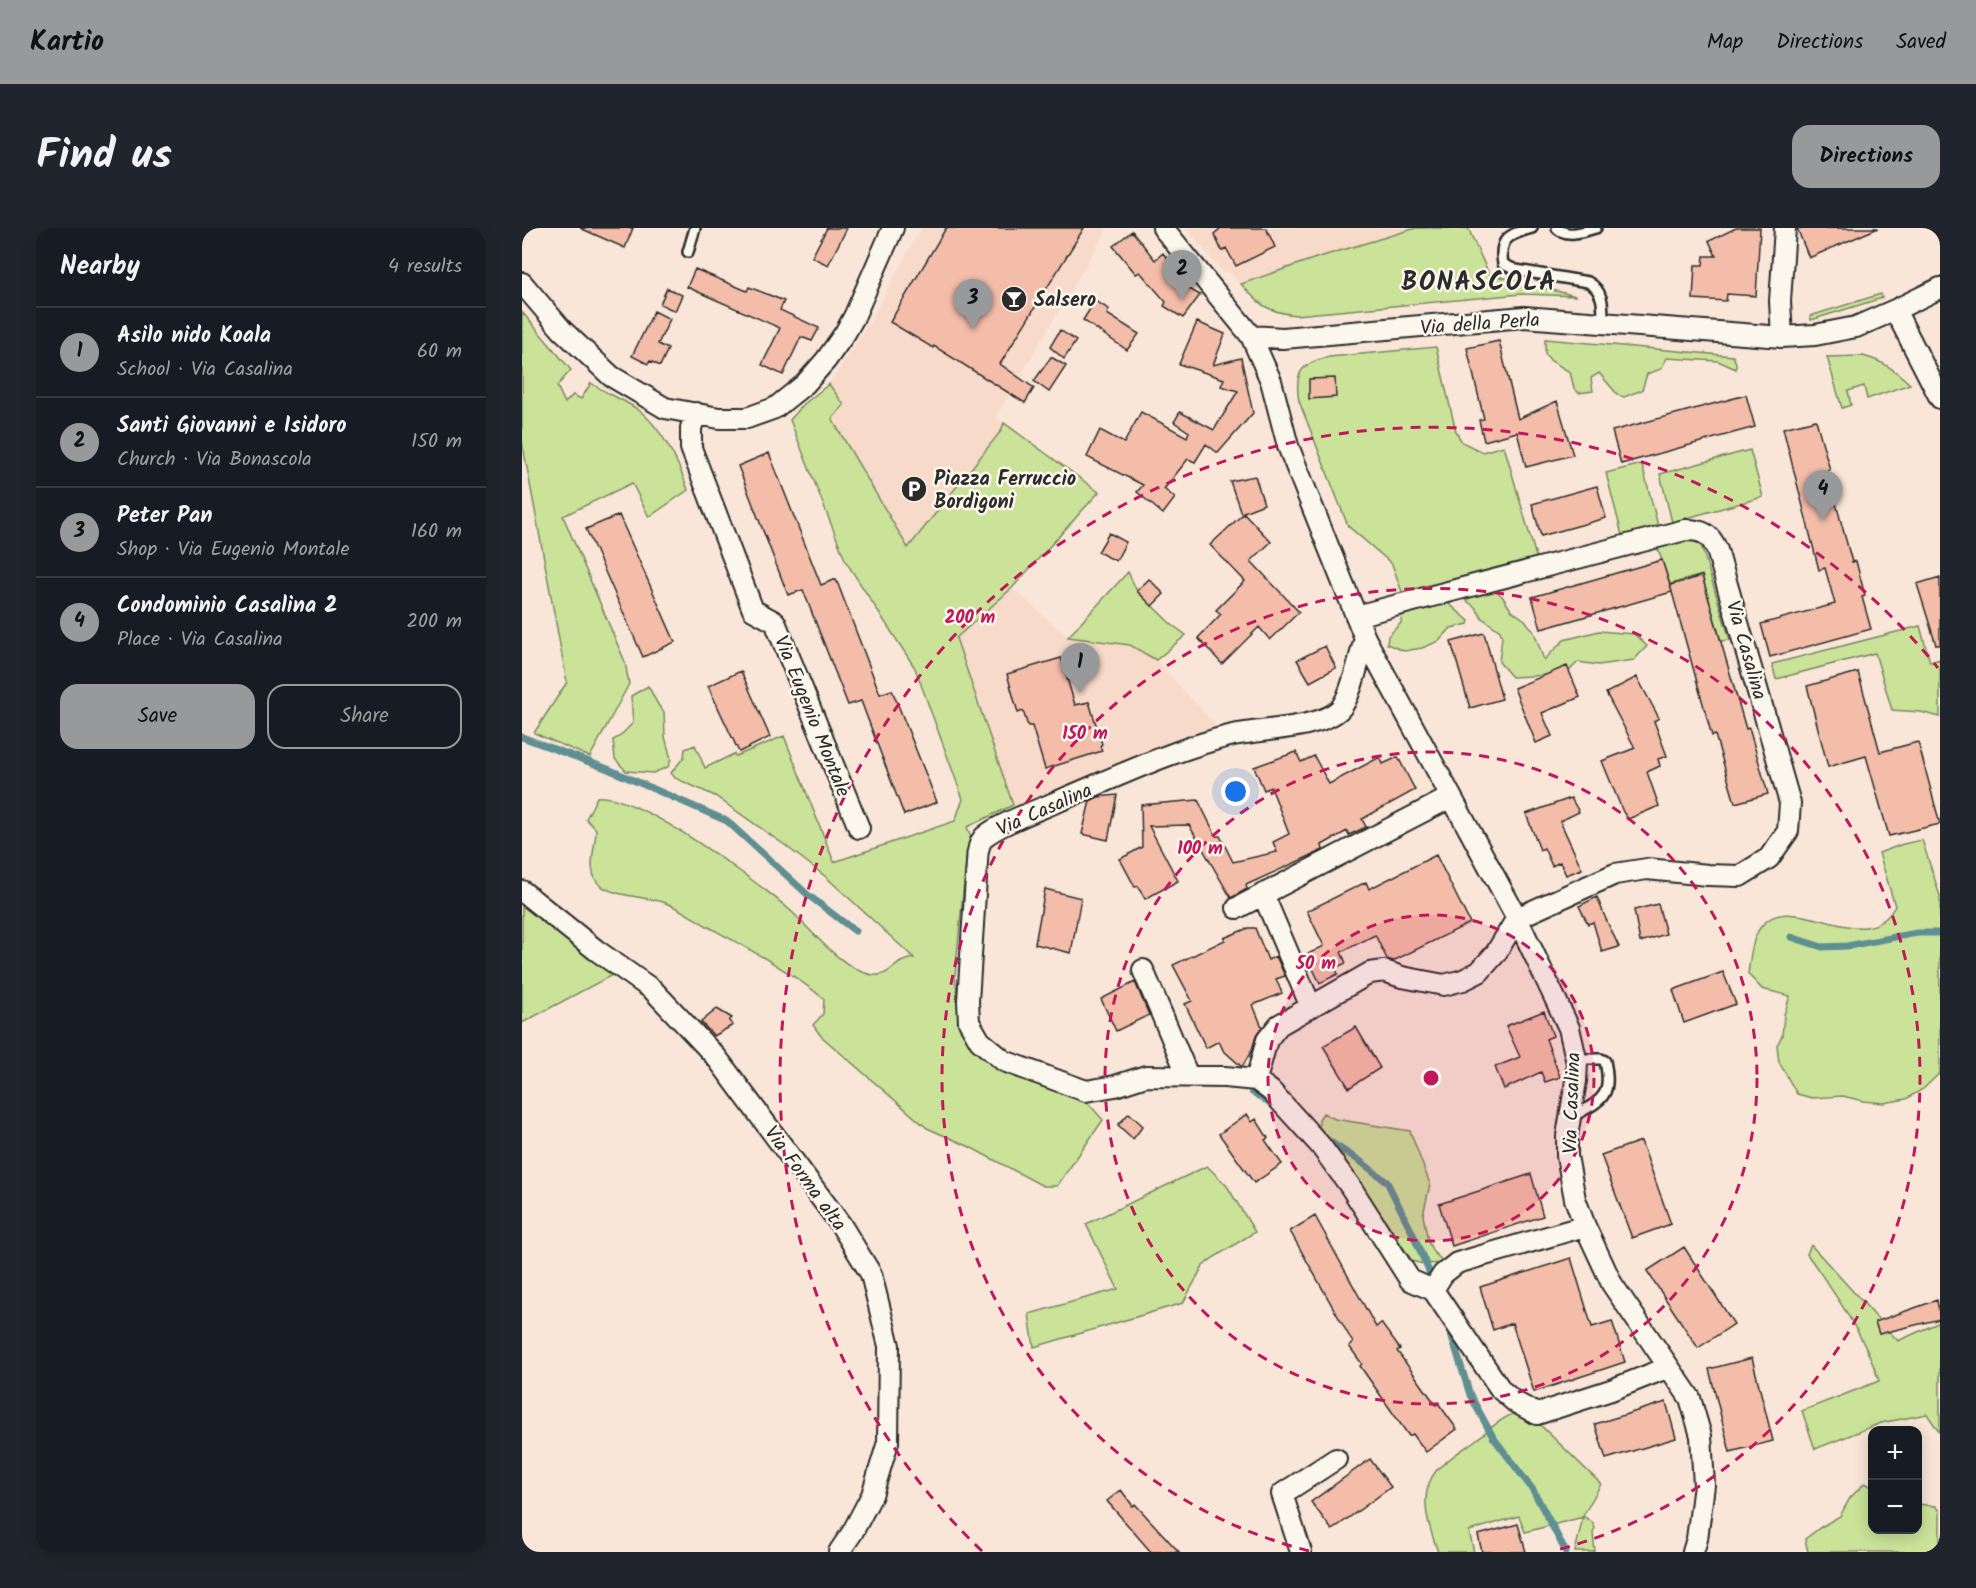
<!DOCTYPE html>
<meta charset="utf-8">
<style>
body{margin:0;font-family:Kalam,sans-serif;background:#20242c;color:#f1f3f6}
.controls{position:absolute;right:18px;bottom:18px;display:grid;overflow:hidden;border-radius:12px;box-shadow:0 3px 15px #0003}
.controls button{width:54px;height:54px;display:grid;place-items:center;padding:0;border:0;border-bottom:2px solid #363941;background:#171b24;color:#f1f3f6;font:30px sans-serif}
.you{position:absolute;left:714px;top:564px;width:21px;height:21px;margin:-15px;border:4px solid #fff;border-radius:50%;background:#1a73e8;box-shadow:0 0 0 9px #1a73e833}
.badge{display:grid;place-items:center;width:39px;height:39px;border-radius:50%;background:#98999b;color:#111;font-size:20px;font-weight:700}
.pin{position:absolute;translate:-50% -50px;filter:drop-shadow(0 2px 3px #0008)}
.pin::after{content:'';position:absolute;top:32px;width:21px;height:18px;background:inherit;clip-path:polygon(0 0,100% 0,50% 100%)}
.list{margin:0;padding:0;list-style:none}
h2{display:flex;justify-content:space-between;align-items:center;height:78px;margin:0;padding:0 24px;font-size:26px}
h2 small{font-size:20px;font-weight:400;color:#9ea1a6}
.list li{display:grid;grid-template-columns:39px 1fr auto;gap:18px;align-items:center;box-sizing:border-box;height:90px;padding:0 24px;border-top:2px solid #363941}
.list b{display:block;font-size:22px;white-space:nowrap}
.list p{margin:0;font-size:20px;white-space:nowrap;color:#9ea1a6}
.list em{font-size:20px;font-style:normal;color:#9ea1a6}
.actions{display:flex;gap:12px;padding:18px 24px}
.actions a{flex:1;padding:14px 0;border:2px solid #98999b;border-radius:18px;text-align:center;font-size:21px;color:#98999b}
.actions .main{background:#98999b;color:#111}
.map{position:relative;flex:none;width:1418px;height:1324px;overflow:hidden;border-radius:18px}
header{display:flex;align-items:center;gap:36px;box-sizing:border-box;height:84px;padding:0 30px;background:#98999b;color:#111}
header strong{font-size:28px}
nav{display:flex;gap:33px;margin-inline-start:auto;font-size:21px}
.intro{display:flex;align-items:center;justify-content:space-between;box-sizing:border-box;height:144px;padding:0 36px}
h1{margin:0;font-size:42px}
.button{padding:15px 27px;border-radius:18px;background:#98999b;color:#111;font-size:21px;font-weight:700}
main{display:flex;gap:36px;padding:0 36px}
aside{flex:1;background:#171b24;border-radius:18px;box-shadow:0 3px 15px #0003}
.map>svg:first-child{display:block}
.built{fill:#f8daca}
.green{fill:#cae399;stroke:#7a8762;stroke-width:1.5}
.lines{fill:none;stroke-linecap:round;stroke-linejoin:round}
.stream{stroke:#5e8f92;stroke-width:7}
.building{fill:#f4bda9;stroke:#2b2b2b;stroke-width:1.5}
.service-casing{stroke:#2b2b2b;stroke-width:14}
.minor-casing{stroke:#2b2b2b;stroke-width:24}
.service{stroke:#fbf7ec;stroke-width:9}
.minor{stroke:#fbf7ec;stroke-width:20}
.ring{fill:none;stroke:#c2185b;stroke-width:3;stroke-dasharray:10 8}
.labels{text-anchor:middle;stroke-width:5;stroke-linejoin:round;paint-order:stroke}
.poi-label{font-size:20px;font-weight:bold;fill:#2b2b2b;stroke:#fbf7ec;text-anchor:start}
.street-label{font-size:20px;fill:#2b2b2b;stroke:#fbf7ec}
.district-label{font-size:26px;font-weight:bold;letter-spacing:1.5px;fill:#2b2b2b;stroke:#fbf7ec}
.centre{fill:#c2185b;stroke:#fbf7ec;stroke-width:3}
.ring-label{font-size:18px;text-anchor:middle;font-weight:bold;fill:#c2185b;stroke:#fbf7ec;stroke-width:5;stroke-linejoin:round;paint-order:stroke}
</style>
<header>
<strong>Kartio</strong>
<nav><a>Map</a><a>Directions</a><a>Saved</a></nav>
</header>
<div class="intro"><h1>Find us</h1><a class="button">Directions</a></div>
<main>
<aside>
<h2>Nearby<small>4 results</small></h2>
<ul class="list">
<li><span class="badge">1</span><div><b>Asilo nido Koala</b><p>School · Via Casalina</p></div><em>60 m</em></li>
<li><span class="badge">2</span><div><b>Santi Giovanni e Isidoro</b><p>Church · Via Bonascola</p></div><em>150 m</em></li>
<li><span class="badge">3</span><div><b>Peter Pan</b><p>Shop · Via Eugenio Montale</p></div><em>160 m</em></li>
<li><span class="badge">4</span><div><b>Condominio Casalina 2</b><p>Place · Via Casalina</p></div><em>200 m</em></li>
</ul>
<div class="actions"><a class="main">Save</a><a>Share</a></div>
</aside>
<div class="map">
<svg width="1418" height="1324" viewBox="0 0 1418 1324">
<rect width="100%" height="100%" fill="#f9e6d8"/>
<filter id="ink" filterUnits="userSpaceOnUse"><feTurbulence type="fractalNoise" baseFrequency=".0167" numOctaves="2"/><feDisplacementMap in="SourceGraphic" scale="12" xChannelSelector="R" yChannelSelector="G"/><feConvolveMatrix kernelMatrix="1 2 1 2 8 2 1 2 1" color-interpolation-filters="sRGB"/></filter>
<g filter="url(#ink)">
<path class="built" d="M399,0h187l-113,190 9,5 -3,8 -93,117 -76,-130 12,-13 -14,-22 44,-68z
M664,0h230l-100,30 -75,26 -11,-11 -7,-1z
M490,360l56,49 62,8 26,15 60,66 -91,36 -103,48 -9,-5 -57,-167z"/>
<path class="green" d="M894,0h52l21,46 87,22 -55,-2 -225,21c-29,-3 -36,-10 -55,-31l75,-26z
M1359,66l1,4 -71,22 -1,-4z
M0,84l49,58 -14,16 8,17 8,-8 8,4 10,-16c16,11 34,17 49,28 24,20 38,50 48,79l-39,27 -17,-34 -69,33 62,146 4,22 -39,73 -56,-24 33,-51 -45,-241z
M1023,111l188,17 3,7v6l-18,-8 -51,-3 -6,11 -14,5 -5,16 -18,7 -6,-2 -19,-22 -8,5 2,13 -14,2 -5,-5 -4,-16 -19,-11 -6,-7z
M914,119l20,85 6,10 20,10 22,-6 33,114 -48,25 13,11 9,14 14,10 9,12 10,28 20,-20 35,-9 35,3 13,12 -13,14 -36,5 -20,-3 -12,12 -54,3 -13,-15 3,-25 -2,-6 -18,-13 -7,-11 -15,-11 -35,-4 23,11 21,18 -1,3 -17,4 -12,13 -17,7 -18,3 -17,-7 1,-8 13,-13 2,-28 -11,-31 -44,-38 -49,-125c-5,-28 2,-38 30,-44z
M1341,128c20,5 32,14 47,28l-43,15 -3,-13 -16,5 3,14 -9,3 -15,-51z
M307,156l15,21 -12,14 76,129 93,-117 3,-8 95,69 -87,96 -56,50 57,167 -46,22 4,10 -6,35 -10,104 6,52 9,17 18,17 28,16 49,15 24,11 14,16 -46,66h-14l-75,-40 -41,-18 -106,-92 -8,-11 10,-11 1,-15c-35,-29 -77,-51 -117,-73 -14,-8 -29,-19 -44,-24 -17,-5 -54,-6 -65,-19 -12,-14 -2,-37 -2,-54l-10,-10 11,-22c40,-4 163,86 195,115 21,20 52,59 81,63 13,2 19,-8 28,-13 4,-2 9,-3 13,-4l-88,-81 -40,-31 -71,-50 -40,-18 -4,-5 13,-16 1,-8 10,-4 10,23 29,-14 2,2 48,-20 50,126 121,-41 8,-22 -48,-131 -69,-106 -56,-142 14,-16z
M1228,222l13,47 -91,25 -12,-48z
M1120,236l16,62 -36,9 -16,-62z
M1161,313h11l7,4 29,95 -9,1 -19,-66 -32,9 -13,-38z
M606,344l9,19 34,33 15,11 -30,25 -26,-15 -62,-8z
M1398,398l10,36 10,-3v58l-19,-5 -29,-2 -17,-57 -99,26 -4,-15z
M126,458c6,9 8,19 16,26l1,25 6,22 -3,8 -15,6 -27,-2 -11,-12 -2,-19 6,-3 14,-14 -2,-27z
M1400,612l18,56v177l-17,16 -17,10 -22,4 -21,-2 -20,-5 -31,2 -15,-4 -18,-32 -2,-17 5,-9 2,-21 6,-19 -28,-7 -14,-15c2,-13 3,-30 9,-41 28,-54 107,31 138,-27l-16,-53 24,-9z
M0,674l94,71 -94,50z
M801,885l12,6 75,12 20,53 -7,31 5,26 5,11 12,11 -22,1 -11,-3 -72,-109 -21,-25v-8z
M685,938l20,20 28,46 -42,26 -10,8 -20,37 -149,44 -5,-33 89,-25 -32,-65z
M1289,1017l87,96 42,-19v111l-13,-19 -46,9 -66,26 -13,-38 77,-30c-15,-47 -44,-87 -72,-127z
M998,1184l13,6 68,66 -18,32 9,6 3,6 -2,5 2,19h-20l8,-35 -58,15 -6,-16 -50,15 5,21h-36c-9,-25 -21,-57 -2,-81 11,-12 28,-22 41,-32 13,-10 27,-24 43,-27z
M1343,1255l7,4v43h46v-26l18,2 4,5v41h-132l-3,-13 16,-12 19,-11 10,-18z"/>
<g class="lines">
<path class="stream" d="M0,509l86,32 119,52 81,74 47,36
M1269,709l31,10 25,-1 70,-13h23
M730,864l21,13
M800,909l38,24 27,21 24,48 23,53
M926,1096l22,71 23,42 40,53 33,62"/>
</g>
<path class="building" d="M58,0h53l-8,20z
M305,0h20l-19,37 -16,-8z
M424,0h138l-84,136 34,24 -9,15 -91,-57 -1,2 -43,-26z
M699,0h45l9,19 -39,19 -10,-18 -4,3 -8,-17z
M1214,0h24l-4,68 -29,-2 -1,7 -33,-2 2,-34h8l1,-9h12l-7,-15z
M1275,0h81l-69,30z
M610,3l23,29 8,-7 13,17 -8,7 32,18 -17,23 -19,-12 2,-4 -26,-30 -4,2 -23,-28z
M173,41l52,22 2,-4 35,14 -4,9 39,18 -7,13 -11,-4 -18,38 -21,-10 18,-37 -93,-41z
M145,60l15,7 -7,16 -15,-7z
M573,73l14,8 -2,5 32,20 -12,16 -44,-30z
M132,83l16,8 -12,25 10,5 -8,17 -10,-5 -2,3 -16,-8z
M675,94l28,12 -12,31 28,-7 12,55 -35,40 -12,-9 -11,18 -7,-3 -24,30 11,9 -12,16 -26,-22 6,-7 -56,-28 13,-27 24,13 17,-31 46,25 2,-5 -15,-10 6,-10 34,18 24,-39 -17,-5 3,-7 -45,-15z
M538,102l16,11 -12,18 -14,-12z
M977,113l19,78 39,-18 16,54 -47,12 -9,-35 -33,9 -5,-21 5,-1 -17,-71z
M529,129l15,9 -17,26 -15,-11z
M813,150l1,19 -27,2v-20z
M1224,167l9,32 -134,37 -9,-33z
M1294,192l14,50 -3,1 25,91 4,-1 9,35 -3,1 9,32 -101,28 -9,-33 74,-20 -10,-36 -6,2 -36,-142z
M247,225l52,132 15,-6 44,115 12,-4 45,112 -33,13 -43,-114 -13,4 -45,-115 -15,5 -50,-129z
M733,248l9,28 -23,9 -11,-32z
M1075,258l9,32 -65,18 -9,-32z
M722,285l27,29 -20,19 48,51 -29,28 -11,-13 -37,37 -24,-26 23,-24 -5,-4 29,-29 -35,-36z
M97,287l56,127 -32,15 -57,-128z
M587,305l17,9 -10,19 -18,-9z
M1140,332l10,32 -131,37 -9,-32z
M1180,348l44,153 3,-1 19,66 -33,9 -20,-68 -3,1 -42,-151z
M1418,349v68h-4l-19,-61z
M627,351l15,15 -12,12 -15,-15z
M962,405l18,66 -32,9 -19,-66z
M803,418l11,22 -26,14 -13,-22z
M539,430l14,47 14,-3 13,42 -2,2 2,5 -57,18 -13,-43h-4l-5,-15 -5,2 -11,-39z
M1045,438l13,31 -38,16 10,23 -16,7 -22,-55z
M219,443l29,66 -31,15 -31,-66z
M1336,444l22,80 38,-10 22,82 -51,12 -23,-80 -38,11 -21,-81z
M1115,449l22,41 -5,3 13,35 -9,3 2,7 -13,6 12,34 -31,13 -5,-7 -21,-51 33,-13 -29,-55z
M774,524l5,10 13,-6 15,28 51,-27 3,7 15,-7 17,33 -53,29 4,8 -17,8 -2,-4 -25,14 1,5 -77,35 1,4 -16,9 -42,-73 -40,1 29,55 -33,18 -7,-13 -3,1 -15,-28 22,-12 -1,-42 57,-5 18,36h4l13,26 44,-10 -4,-10 16,-8 -18,-47 -7,3 -10,-23z
M595,567l-9,45 -26,-6 8,-33 8,-4z
M1049,570l8,14 -19,9 22,48 -16,6 -6,-13 -8,4 -8,-18 -4,2 -14,-36z
M914,627l34,68 -77,38 -6,-2 -12,-24 -34,17 5,11 -11,5 3,6 -18,9 -14,-28 18,-9 -17,-35 59,-29 3,7z
M523,661l36,9 -10,55 -36,-9z
M1075,669l8,20 14,30 -17,5 -9,-30 -5,2 -9,-18z
M1136,676l8,30 -26,8 -6,-32z
M726,700h7l13,32 8,-4 9,20 -9,3 6,14 -29,12 9,22 -6,9 -4,14 -10,17 -19,-17 -4,-9 -13,7 -21,-44 7,-3 -19,-36 52,-25 -1,-2z
M1201,744l13,32 -52,19 -11,-33z
M613,754l14,33 -33,16 -15,-32z
M195,781l15,9 -3,3 4,4 -19,11 -13,-14z
M1022,783l9,25 -7,3 14,38 -15,5 -4,-10 -37,17 -9,-22 25,-10 -14,-31z
M834,799l24,41 -31,20 -26,-42z
M607,885l14,13 -10,13 -15,-14z
M725,886l5,8 4,-3 12,19 -3,2 17,24 -28,19 -35,-49z
M1119,913l30,83 -39,14 -31,-83z
M1009,946l12,42 -91,30 -13,-42z
M793,988l61,111 5,-4 19,26 -3,2 19,26 20,28 2,-2 19,26 -31,23 -13,-18 -4,2 -49,-70 2,-2 -13,-18 4,-3 -63,-112z
M1162,1019l50,77 -36,24 -51,-77z
M1049,1030l21,69 20,-6 13,41 -91,30 -22,-69 -19,7 -13,-43z
M1415,1072l3,19 -61,15 -4,-12z
M1230,1130l21,83 -43,11 -21,-83z
M1144,1174l10,36 -70,21 -11,-35z
M848,1231l21,28 -59,43 -21,-28z
M599,1262l12,16 2,-2 44,48h-28l-44,-51z
M996,1296l8,28h-44l-4,-17z"/>
<g class="lines">
<g class="service-casing">
<path id="service" d="M1010,0c-22,6 -34,10 -29,36l13,6 72,12c16,9 15,24 15,41
M1035,0c10,10 27,3 39,0
M166,24l7,-24
M1050,889c29,-17 41,-19 33,-56l-4,-2h-25"/>
</g>
<g class="minor-casing">
<path id="minor" d="M641,0l88,108 20,45 17,65 77,192 152,280 52,110 8,35 -1,18 -9,55v20l8,43 10,27 27,58 78,114 11,38 3,49 -7,54 -4,13
M0,55l40,47 49,46 54,32 54,10h28l28,-10 30,-24 21,-24 19,-27 9,-16 39,-89
M1373,82l45,-22
M729,108l32,2 241,-21 258,20 33,-2 41,-8 39,-17 45,88
M1260,109l-2,-36 5,-73
M174,185l-5,15v20l62,162 22,12 84,206
M843,410c-5,17 -14,61 -26,72 -21,19 -78,19 -106,25 -62,15 -121,44 -179,68 -19,8 -55,21 -70,34 -6,7 -7,17 -7,26l-9,138 1,21 11,19 24,20 82,30 29,-5 31,-10 79,1 31,3 15,11 49,54 30,41 60,94 23,10 68,100 14,12 22,12 74,-24 58,-23
M0,663l74,59 57,40 64,68 124,167 30,49 18,72 -1,96 -16,53 -20,38 -13,19
M741,666l48,113
M715,680l214,-111
M621,742l45,106
M734,852l11,-40 12,-15 91,-52 14,-2 18,6 42,8 19,-5 16,-8 17,-19 21,-35 98,-44 32,-5 61,6 32,1 29,-18 19,-27 2,-28 -73,-253c-7,-17 -15,-20 -32,-20l-329,86
M911,1062l10,-16 14,-11 128,-37
M779,1324l-19,-58 54,-35"/>
</g>
<use href="#service" class="service"/>
<use href="#minor" class="minor"/>
</g>
</g>
<circle cx="909" cy="850" r="163" fill="#c2185b" fill-opacity=".12"/>
<g class="ring">
<circle cx="909" cy="850" r="163"/>
<circle cx="909" cy="850" r="326"/>
<path d="M787 1323A489 489 0 1 1 1031 1323"/>
<path d="M460 1323A652 652 0 1 1 1416 440"/>
</g>
<defs>
<g id="bar-disc" transform="scale(1.35)"><circle r="9.5" fill="#2b2b2b" stroke="#fbf7ec"/><path d="M-6-5H6L.8 .8V4.5H3.5V6h-7V4.5H-.8V.8Z" fill="#fff"/></g>
<g id="parking-disc" transform="scale(1.35)"><circle r="9.5" fill="#2b2b2b" stroke="#fbf7ec"/><path d="M-3.5-5.5H1a3.5 3.5 0 0 1 0 7H-1V5.5H-3.5ZM-1-3.4V-.6H.8a1.4 1.4 0 0 0 0-2.8Z" fill="#fff"/></g>
</defs>
<g fill-rule="evenodd">
<use href="#bar-disc" x="492" y="71"/>
<use href="#parking-disc" x="392" y="261"/>
</g>
<g class="labels">
<g class="poi-label">
<text x="512" y="78">Salsero</text>
<text x="412" y="257">Piazza Ferruccio<tspan x="412" dy="23">Bordigoni</tspan></text>
</g>
<g class="street-label">
<text transform="translate(958 95) rotate(-4)" y="7">Via della Perla</text>
<text transform="translate(1225 422) rotate(74)" y="7">Via Casalina</text>
<text transform="translate(291 488) rotate(68)" y="7">Via Eugenio Montale</text>
<text transform="translate(522 581) rotate(-24)" y="7">Via Casalina</text>
<text transform="translate(1049 875) rotate(-88)" y="7">Via Casalina</text>
<text transform="translate(284 950) rotate(54)" y="7">Via Forma alta</text>
</g>
<g class="district-label">
<text x="957" y="62">BONASCOLA</text>
</g>
</g>
<circle cx="909" cy="850" r="9" class="centre"/>
<g class="ring-label">
<text x="448" y="395">200 m</text>
<text x="563" y="511">150 m</text>
<text x="678" y="626">100 m</text>
<text x="794" y="741">50 m</text>
</g>
</svg>
<div class="controls">
<button>+</button>
<button>−</button>
</div>
<div class="you"></div>
<div class="pin badge" style="left:558px;top:465px">1</div>
<div class="pin badge" style="left:660px;top:72px">2</div>
<div class="pin badge" style="left:451px;top:101px">3</div>
<div class="pin badge" style="left:1301px;top:292px">4</div>
</div>
</main>
